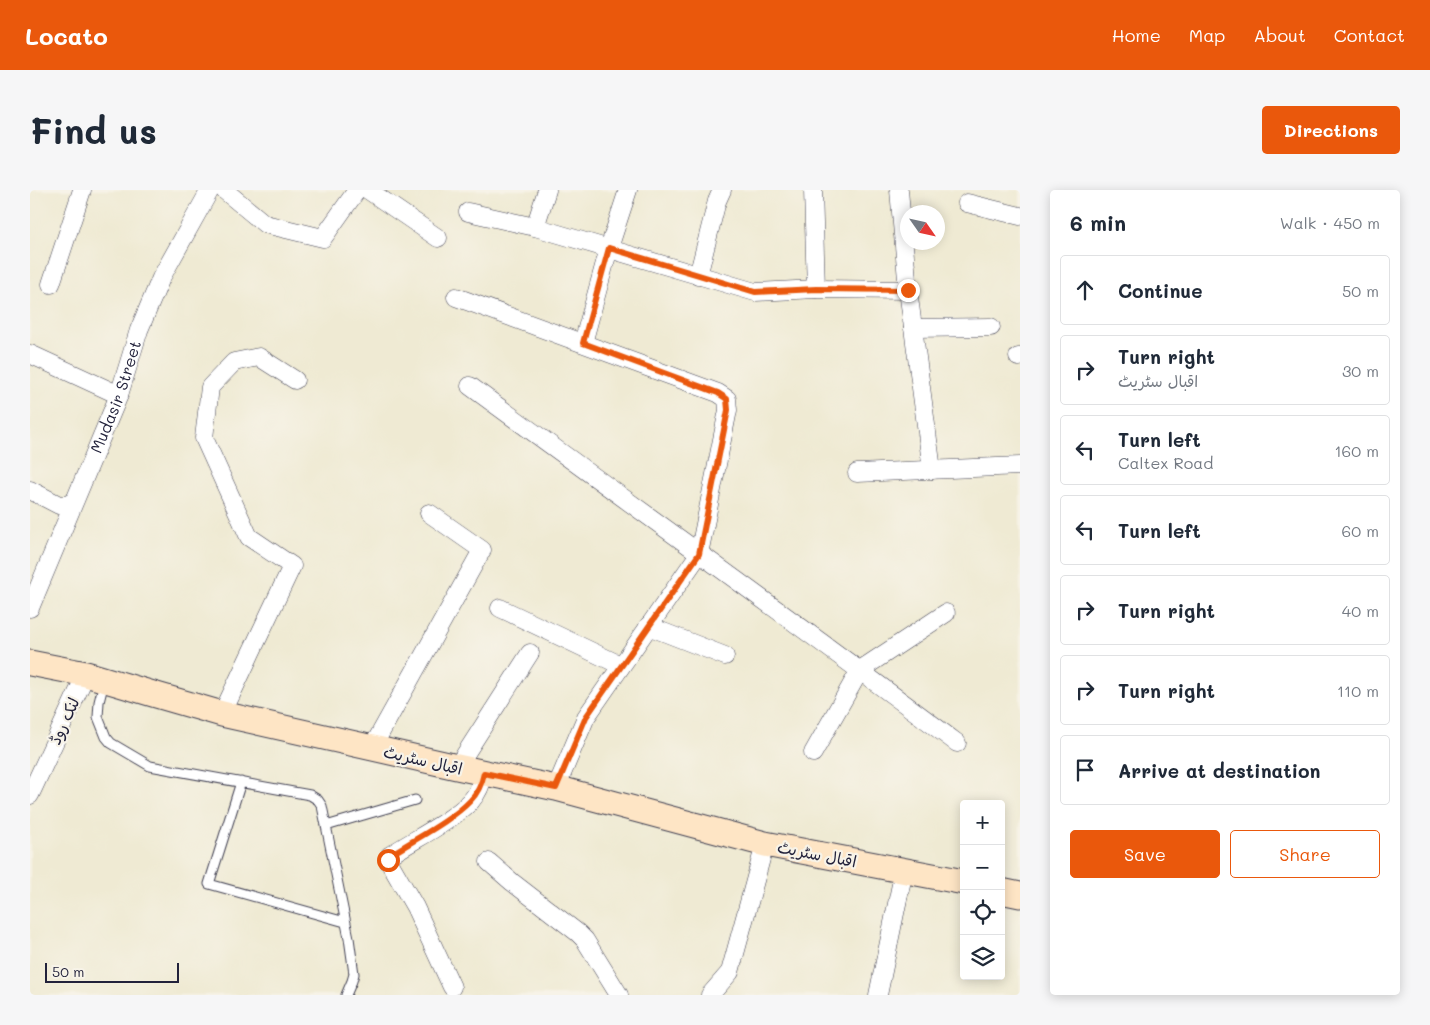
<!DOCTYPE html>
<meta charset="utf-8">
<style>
body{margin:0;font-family:Mali,"Playpen Sans Arabic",sans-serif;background:#f6f6f7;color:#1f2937}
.controls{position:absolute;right:15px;bottom:15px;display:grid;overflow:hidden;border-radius:5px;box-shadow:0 2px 12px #0003}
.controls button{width:45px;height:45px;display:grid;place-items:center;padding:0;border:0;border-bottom:1px solid #e0e1e3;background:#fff;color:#1f2937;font:25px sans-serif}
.compass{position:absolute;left:870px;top:15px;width:45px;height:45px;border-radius:50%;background:#fff;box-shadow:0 2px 12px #0003;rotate:124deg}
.scale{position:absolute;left:15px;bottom:12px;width:134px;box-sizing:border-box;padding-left:5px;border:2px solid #22223b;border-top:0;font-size:14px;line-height:18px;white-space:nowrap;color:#22223b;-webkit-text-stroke:4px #f7f3e8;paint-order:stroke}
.stop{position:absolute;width:15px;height:15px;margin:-11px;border:4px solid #ea580c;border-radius:50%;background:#fff}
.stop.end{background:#ea580c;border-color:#fff;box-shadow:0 1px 5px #0008}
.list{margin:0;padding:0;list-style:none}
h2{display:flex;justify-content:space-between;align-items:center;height:65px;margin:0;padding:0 20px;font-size:21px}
h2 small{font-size:16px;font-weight:400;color:#747a83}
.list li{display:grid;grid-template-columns:32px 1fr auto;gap:15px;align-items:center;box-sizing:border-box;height:70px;margin:0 10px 10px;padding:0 10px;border:1px solid #e0e1e3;border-radius:5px}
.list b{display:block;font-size:19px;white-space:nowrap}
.list p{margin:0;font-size:16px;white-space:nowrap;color:#747a83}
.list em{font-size:16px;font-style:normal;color:#747a83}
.actions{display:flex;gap:10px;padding:15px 20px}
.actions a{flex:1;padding:11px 0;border:1px solid #ea580c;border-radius:5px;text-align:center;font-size:18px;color:#ea580c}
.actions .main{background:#ea580c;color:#fff}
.icon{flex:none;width:28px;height:28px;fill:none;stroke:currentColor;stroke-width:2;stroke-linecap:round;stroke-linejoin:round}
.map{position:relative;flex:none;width:990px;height:805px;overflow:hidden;border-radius:5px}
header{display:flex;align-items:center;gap:30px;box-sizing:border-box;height:70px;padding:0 25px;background:#ea580c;color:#fff}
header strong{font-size:24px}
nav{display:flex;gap:28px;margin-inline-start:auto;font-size:18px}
.intro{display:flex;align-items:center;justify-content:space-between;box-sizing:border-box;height:120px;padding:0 30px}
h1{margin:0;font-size:35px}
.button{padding:12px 22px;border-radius:5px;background:#ea580c;color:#fff;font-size:18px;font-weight:700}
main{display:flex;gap:30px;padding:0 30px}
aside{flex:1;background:#fff;border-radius:5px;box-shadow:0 2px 12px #0003}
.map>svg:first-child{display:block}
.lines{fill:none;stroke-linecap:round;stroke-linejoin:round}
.lane-casing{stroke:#414052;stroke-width:11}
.street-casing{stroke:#414052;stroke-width:19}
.secondary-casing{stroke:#414052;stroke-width:27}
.lane{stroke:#fff;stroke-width:9}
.street{stroke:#fff;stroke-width:18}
.secondary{stroke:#fee5c5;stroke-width:25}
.route{stroke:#ea580c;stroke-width:6}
.labels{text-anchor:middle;stroke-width:4.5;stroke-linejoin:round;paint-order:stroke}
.street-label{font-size:16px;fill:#22223b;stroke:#f7f3e8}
</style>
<header>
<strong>Locato</strong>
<nav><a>Home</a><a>Map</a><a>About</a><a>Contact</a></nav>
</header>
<div class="intro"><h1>Find us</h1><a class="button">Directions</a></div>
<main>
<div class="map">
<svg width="990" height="805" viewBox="0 0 990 805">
<rect width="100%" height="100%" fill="#f7f3e8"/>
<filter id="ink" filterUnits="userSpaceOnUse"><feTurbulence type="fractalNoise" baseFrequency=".02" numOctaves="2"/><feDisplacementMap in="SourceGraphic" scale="10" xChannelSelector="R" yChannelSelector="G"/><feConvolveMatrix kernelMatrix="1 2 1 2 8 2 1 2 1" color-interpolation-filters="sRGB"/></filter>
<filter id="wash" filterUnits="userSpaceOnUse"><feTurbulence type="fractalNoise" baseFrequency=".0096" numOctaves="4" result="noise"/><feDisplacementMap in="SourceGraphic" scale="20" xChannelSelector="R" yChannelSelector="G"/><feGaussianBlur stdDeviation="1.12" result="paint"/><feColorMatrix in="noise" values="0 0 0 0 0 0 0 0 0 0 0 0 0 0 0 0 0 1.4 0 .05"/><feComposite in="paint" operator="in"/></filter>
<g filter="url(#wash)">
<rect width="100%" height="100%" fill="#efead3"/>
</g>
<g filter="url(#ink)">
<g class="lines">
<g class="lane-casing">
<path id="lane" d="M74,492l-5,20 -1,15 8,20 5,6 39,23 160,29 8,5 4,6 27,132 5,36 -2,7 -6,14
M211,592l-32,102 136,38
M296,636l89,-26"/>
</g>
<g class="street-casing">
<g id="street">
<path d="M194,0l41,34 58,14 34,-48"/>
<path d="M338,0l70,48"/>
<path d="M783,0l3,99"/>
<path d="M869,0l9,100 24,180"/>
<path d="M937,13l53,13"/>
<path d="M438,22l67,15 220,65 61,-3 92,1"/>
<path d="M505,37l12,-37"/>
<path d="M668,86l19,-75 5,-11"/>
<path d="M21,94l31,-94"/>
<path d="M426,107l262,96 9,6 1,11 -29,144 -113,163 -30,71"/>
<path d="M883,138l78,-1"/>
<path d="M553,153l26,-95 19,-58"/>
<path d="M0,164l89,41"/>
<path d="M988,167h2"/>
<path d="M440,196c162,119 326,236 487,357"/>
<path d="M827,283l163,-7"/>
<path d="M0,300l29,15h8l7,-4"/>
<path id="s1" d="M0,418l89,-213 20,-65 22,-52 49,-88"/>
<path d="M470,418l120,57"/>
<path d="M618,436l77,30"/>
<path d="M192,524l70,-148 -43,-29 -45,-99 6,-51 24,-25 25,-5 36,23"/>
<path d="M342,558l110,-198 -53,-37"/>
<path d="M783,563l47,-83 86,-57"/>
<path d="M427,577l73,-114"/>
<path d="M0,605l56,-121"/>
<path d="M459,672l23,20 66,51 7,7 34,55"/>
<path d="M422,797l-37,-80 -27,-47 1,-4c24,-16 63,-35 82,-55 7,-8 11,-18 13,-28"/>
<path d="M680,805l20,-23 35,-128"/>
<path d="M848,805l26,-125"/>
</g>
</g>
<g class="secondary-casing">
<path id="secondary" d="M0,473l56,11 67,20 69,20 235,53 99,21 209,56 199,38
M971,701l19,4"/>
</g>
<use href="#lane" class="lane"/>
<use href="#street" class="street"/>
<use href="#secondary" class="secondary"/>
</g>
</g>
<g class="lines" filter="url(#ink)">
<path class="route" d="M358,670l1,-4c24,-16 62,-35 81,-55 8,-8 12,-18 14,-28l72,15 30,-71 113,-163 29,-144 -1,-11 -9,-6 -135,-50 26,-95 146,44 61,-3 92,1"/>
</g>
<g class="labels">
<g class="street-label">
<text dy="6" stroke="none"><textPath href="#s1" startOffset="228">Mudasir Street</textPath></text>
<text transform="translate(34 531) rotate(-65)" y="6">لنک روڈ</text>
<text transform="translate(393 570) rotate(13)" y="6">اقبال سٹریٹ</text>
<text transform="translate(787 664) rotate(11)" y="6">اقبال سٹریٹ</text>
</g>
</g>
</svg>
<div class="controls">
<button>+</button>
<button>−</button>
<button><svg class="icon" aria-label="locate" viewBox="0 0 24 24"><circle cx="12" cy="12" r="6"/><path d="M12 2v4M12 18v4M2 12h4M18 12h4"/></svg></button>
<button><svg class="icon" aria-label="layers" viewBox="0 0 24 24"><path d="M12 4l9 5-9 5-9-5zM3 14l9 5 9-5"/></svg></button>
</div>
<svg class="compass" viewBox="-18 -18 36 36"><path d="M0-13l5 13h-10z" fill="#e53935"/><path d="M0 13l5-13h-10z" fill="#747a83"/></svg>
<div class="scale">50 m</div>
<div class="stop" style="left:358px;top:670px"></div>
<div class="stop end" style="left:878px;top:100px"></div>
</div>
<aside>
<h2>6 min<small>Walk · 450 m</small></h2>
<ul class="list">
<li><svg class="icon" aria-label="ahead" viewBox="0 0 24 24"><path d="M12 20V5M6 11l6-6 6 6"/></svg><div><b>Continue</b></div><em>50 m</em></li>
<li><svg class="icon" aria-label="right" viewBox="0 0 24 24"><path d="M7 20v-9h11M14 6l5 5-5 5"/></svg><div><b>Turn right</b><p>اقبال سٹریٹ</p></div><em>30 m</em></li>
<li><svg class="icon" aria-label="left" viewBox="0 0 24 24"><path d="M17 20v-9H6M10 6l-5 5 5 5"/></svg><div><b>Turn left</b><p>Caltex Road</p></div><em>160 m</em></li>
<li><svg class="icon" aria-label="left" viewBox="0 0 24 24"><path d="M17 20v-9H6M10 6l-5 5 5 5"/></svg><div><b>Turn left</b></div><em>60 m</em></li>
<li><svg class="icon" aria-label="right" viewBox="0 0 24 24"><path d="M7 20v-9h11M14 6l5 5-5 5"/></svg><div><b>Turn right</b></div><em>40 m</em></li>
<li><svg class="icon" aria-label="right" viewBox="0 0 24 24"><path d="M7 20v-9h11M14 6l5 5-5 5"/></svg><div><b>Turn right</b></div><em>110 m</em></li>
<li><svg class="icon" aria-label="arrive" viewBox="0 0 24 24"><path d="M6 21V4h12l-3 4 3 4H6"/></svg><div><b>Arrive at destination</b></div></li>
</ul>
<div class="actions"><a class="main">Save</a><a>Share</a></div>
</aside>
</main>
